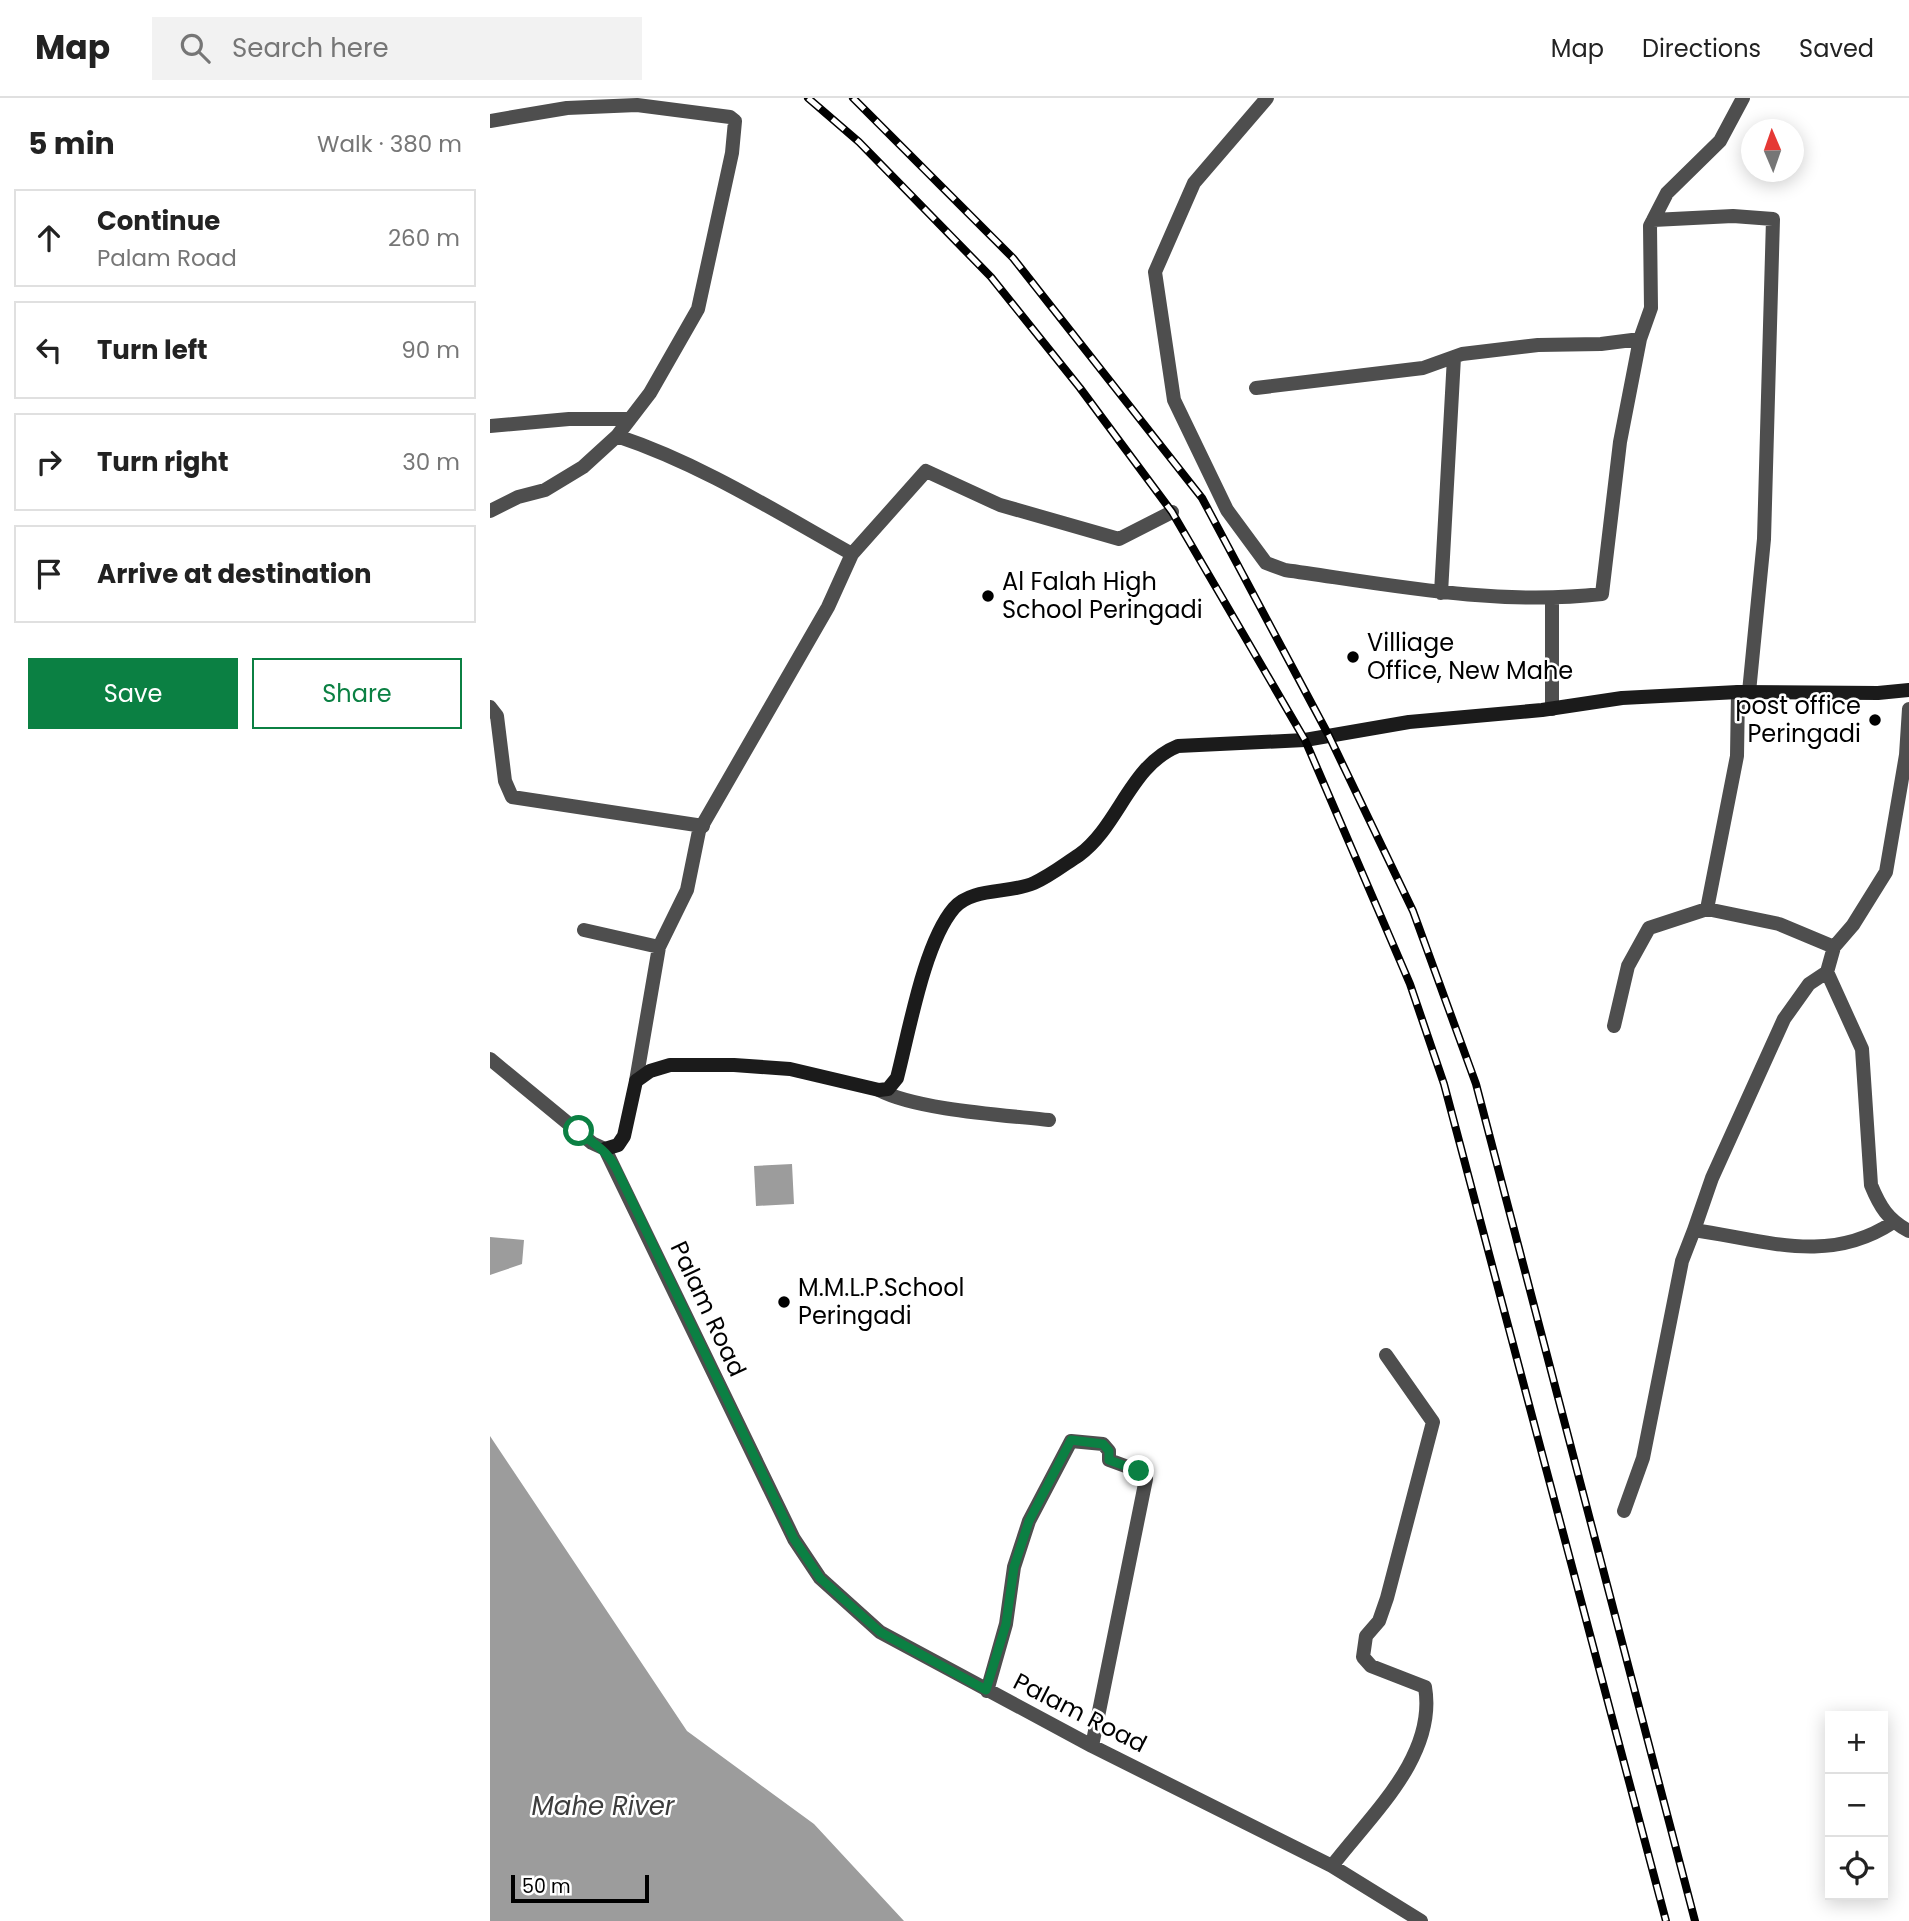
<!DOCTYPE html>
<meta charset="utf-8">
<style>
body{margin:0;font-family:Poppins,sans-serif;background:#f2f2f2;color:#222}
.controls{position:absolute;right:21px;bottom:21px;display:grid;overflow:hidden;border-radius:0px;box-shadow:0 4px 18px #0003}
.controls button{width:63px;height:63px;display:grid;place-items:center;padding:0;border:0;border-bottom:2px solid #e0e0e0;background:#fff;color:#222;font:35px sans-serif}
.compass{position:absolute;left:1251px;top:21px;width:63px;height:63px;border-radius:50%;background:#fff;box-shadow:0 4px 18px #0003;rotate:358deg}
.scale{position:absolute;left:21px;bottom:18px;width:138px;box-sizing:border-box;padding-left:7px;border:4px solid #000;border-top:0;font-size:19px;line-height:24px;white-space:nowrap;color:#000;-webkit-text-stroke:5px #fff;paint-order:stroke}
.stop{position:absolute;width:21px;height:21px;margin:-16px;border:5px solid #0b8043;border-radius:50%;background:#fff}
.stop.end{background:#0b8043;border-color:#fff;box-shadow:0 2px 7px #0008}
.list{margin:0;padding:0;list-style:none}
h2{display:flex;justify-content:space-between;align-items:center;height:91px;margin:0;padding:0 28px;font-size:30px}
h2 small{font-size:23px;font-weight:400;color:#767676}
.list li{display:grid;grid-template-columns:46px 1fr auto;gap:21px;align-items:center;box-sizing:border-box;height:98px;margin:0 14px 14px;padding:0 14px;border:2px solid #e0e0e0;border-radius:0px}
.list b{display:block;font-size:26px;white-space:nowrap}
.list p{margin:0;font-size:23px;white-space:nowrap;color:#767676}
.list em{font-size:23px;font-style:normal;color:#767676}
.actions{display:flex;gap:14px;padding:21px 28px}
.actions a{flex:1;padding:16px 0;border:2px solid #0b8043;border-radius:0px;text-align:center;font-size:24px;color:#0b8043}
.actions .main{background:#0b8043;color:#fff}
.icon{flex:none;width:38px;height:38px;fill:none;stroke:currentColor;stroke-width:2;stroke-linecap:round;stroke-linejoin:round}
.map{position:relative;flex:none;width:1419px;height:1823px;overflow:hidden}
header{display:flex;align-items:center;gap:42px;box-sizing:border-box;height:98px;padding:0 35px;background:#fff;border-bottom:2px solid #e0e0e0}
header strong{font-size:33px}
nav{display:flex;gap:38px;margin-inline-start:auto;font-size:24px}
.search{width:490px;height:63px;background:#f2f2f2;display:flex;align-items:center;gap:18px;box-sizing:border-box;padding:0 24px;border-radius:0px;color:#767676;font-size:26px}
main{display:flex}
aside{flex:1;background:#fff}
.map>svg:first-child{display:block}
.water{fill:#9c9c9c}
.lines{fill:none;stroke-linecap:round;stroke-linejoin:round}
.minor{stroke:#4e4e4e;stroke-width:14}
.tertiary{stroke:#4e4e4e;stroke-width:14}
.secondary{stroke:#1b1b1b;stroke-width:14}
.rail-casing{stroke:#000;stroke-width:8}
.rail{stroke:#fff;stroke-width:5;stroke-dasharray:16;stroke-linecap:butt}
.route{stroke:#0b8043;stroke-width:9}
.poi-dot{fill:#000;stroke:#fff;stroke-width:2.5}
.labels{text-anchor:middle;stroke-width:5;stroke-linejoin:round;paint-order:stroke}
.poi-label{font-size:24px;fill:#000;stroke:#fff;text-anchor:start}
.street-label{font-size:24px;fill:#000;stroke:#fff}
.water-label{font-size:26px;font-style:italic;fill:#3d3d3d;stroke:#fff}
</style>
<header>
<strong>Map</strong>
<div class="search"><svg class="icon" aria-label="search" viewBox="0 0 24 24"><circle cx="10" cy="10" r="6"/><path d="M15 15l6 6"/></svg>Search here</div>
<nav><a>Map</a><a>Directions</a><a>Saved</a></nav>
</header>
<main>
<aside>
<h2>5 min<small>Walk · 380 m</small></h2>
<ul class="list">
<li><svg class="icon" aria-label="ahead" viewBox="0 0 24 24"><path d="M12 20V5M6 11l6-6 6 6"/></svg><div><b>Continue</b><p>Palam Road</p></div><em>260 m</em></li>
<li><svg class="icon" aria-label="left" viewBox="0 0 24 24"><path d="M17 20v-9H6M10 6l-5 5 5 5"/></svg><div><b>Turn left</b></div><em>90 m</em></li>
<li><svg class="icon" aria-label="right" viewBox="0 0 24 24"><path d="M7 20v-9h11M14 6l5 5-5 5"/></svg><div><b>Turn right</b></div><em>30 m</em></li>
<li><svg class="icon" aria-label="arrive" viewBox="0 0 24 24"><path d="M6 21V4h12l-3 4 3 4H6"/></svg><div><b>Arrive at destination</b></div></li>
</ul>
<div class="actions"><a class="main">Save</a><a>Share</a></div>
</aside>
<div class="map">
<svg width="1419" height="1823" viewBox="0 0 1419 1823">
<rect width="100%" height="100%" fill="#fff"/>
<path class="water" d="M302,1066l2,40 -38,2 -2,-40z
M0,1139l34,3 -2,24 -32,11z
M0,1338l197,295 127,93 90,97h-414z"/>
<g class="lines">
<path class="minor" d="M777,0l-73,85 -39,89 19,128 53,110 39,53 19,7c106,15 210,36 317,24l18,-152 20,-103 11,-31 -1,-82 17,-33 53,-52 23,-43
M0,23l77,-13 70,-3 93,12 5,4 -3,32 -34,156 -48,84 -33,43c84,28 158,75 235,118l74,-83 74,34 119,34 53,-27
M1163,122l80,-4 40,3 -9,320 -15,153
M766,290l167,-20 39,-14 76,-9 63,-1 39,-5
M0,328l79,-7h61
M0,413l28,-14 27,-7 38,-23 34,-31
M951,495l13,-236
M0,609l7,9 8,65 7,16 191,29
M1062,611v-109
M1419,611l-3,46 -20,117 -33,53 -19,22 -7,25 35,77 9,136c9,22 17,35 38,46
M1217,811l30,-153 1,-64
M94,832l75,17
M1124,928l14,-60 21,-38 58,-19 72,15 55,23
M146,983l23,-134 28,-57 12,-59 129,-224 24,-53
M389,992c38,20 125,25 170,30
M115,1051l189,390 26,39 60,54 212,114 240,120 89,55
M1204,1132l18,-52 72,-159 25,-35 18,-12
M1134,1413l19,-53 39,-197 12,-31c70,10 134,35 198,-7
M497,1593l19,-67 8,-57 15,-46 42,-80 32,3 6,7v9l30,11 7,8 -54,267
M842,1768c39,-51 105,-110 93,-179l-54,-21 -8,-9 3,-21 13,-15 8,-23 46,-176 -47,-67"/>
<path class="tertiary" d="M0,961l102,84 13,6"/>
<path class="secondary" d="M115,1051l13,-4 6,-9 12,-55 14,-10 20,-6h64l56,4 89,21 9,-1 9,-11c12,-46 27,-135 57,-170 18,-21 56,-14 80,-25 16,-7 31,-19 45,-28 40,-29 51,-90 99,-109l127,-6 104,-18 133,-12 80,-12 116,-6 140,1 31,-3"/>
<g class="rail-casing">
<path id="rail" d="M318,0l51,44 132,135 89,111 92,124 133,228 105,244 34,100 222,837
M363,0l160,160 189,240 127,238 84,175 63,173 219,837"/>
</g>
<use href="#rail" class="rail"/>
</g>
<g class="lines">
<path class="route" d="M89,1033c17,16 25,16 37,37l178,371 26,39 60,54 106,58 20,-66 8,-57 15,-46 42,-81 32,4 6,7v9l30,11"/>
</g>
<g class="poi-dot">
<circle cx="498" cy="498" r="7"/>
<circle cx="863" cy="559" r="7"/>
<circle cx="1385" cy="622" r="7"/>
<circle cx="294" cy="1204" r="7"/>
</g>
<g class="labels">
<g class="poi-label">
<text x="512" y="492">Al Falah High<tspan x="512" dy="28">School Peringadi</tspan></text>
<text x="877" y="553">Villiage<tspan x="877" dy="28">Office, New Mahe</tspan></text>
<text x="1371" y="616" text-anchor="end">post office<tspan x="1371" dy="28">Peringadi</tspan></text>
<text x="308" y="1198">M.M.L.P.School<tspan x="308" dy="28">Peringadi</tspan></text>
</g>
<g class="street-label">
<text transform="translate(218 1211) rotate(65)" y="8">Palam Road</text>
<text transform="translate(590 1615) rotate(27)" y="8">Palam Road</text>
</g>
<g class="water-label">
<text x="113" y="1717">Mahe River</text>
</g>
</g>
</svg>
<div class="controls">
<button>+</button>
<button>−</button>
<button><svg class="icon" aria-label="locate" viewBox="0 0 24 24"><circle cx="12" cy="12" r="6"/><path d="M12 2v4M12 18v4M2 12h4M18 12h4"/></svg></button>
</div>
<svg class="compass" viewBox="-18 -18 36 36"><path d="M0-13l5 13h-10z" fill="#e53935"/><path d="M0 13l5-13h-10z" fill="#767676"/></svg>
<div class="scale">50 m</div>
<div class="stop" style="left:89px;top:1033px"></div>
<div class="stop end" style="left:649px;top:1373px"></div>
</div>
</main>
